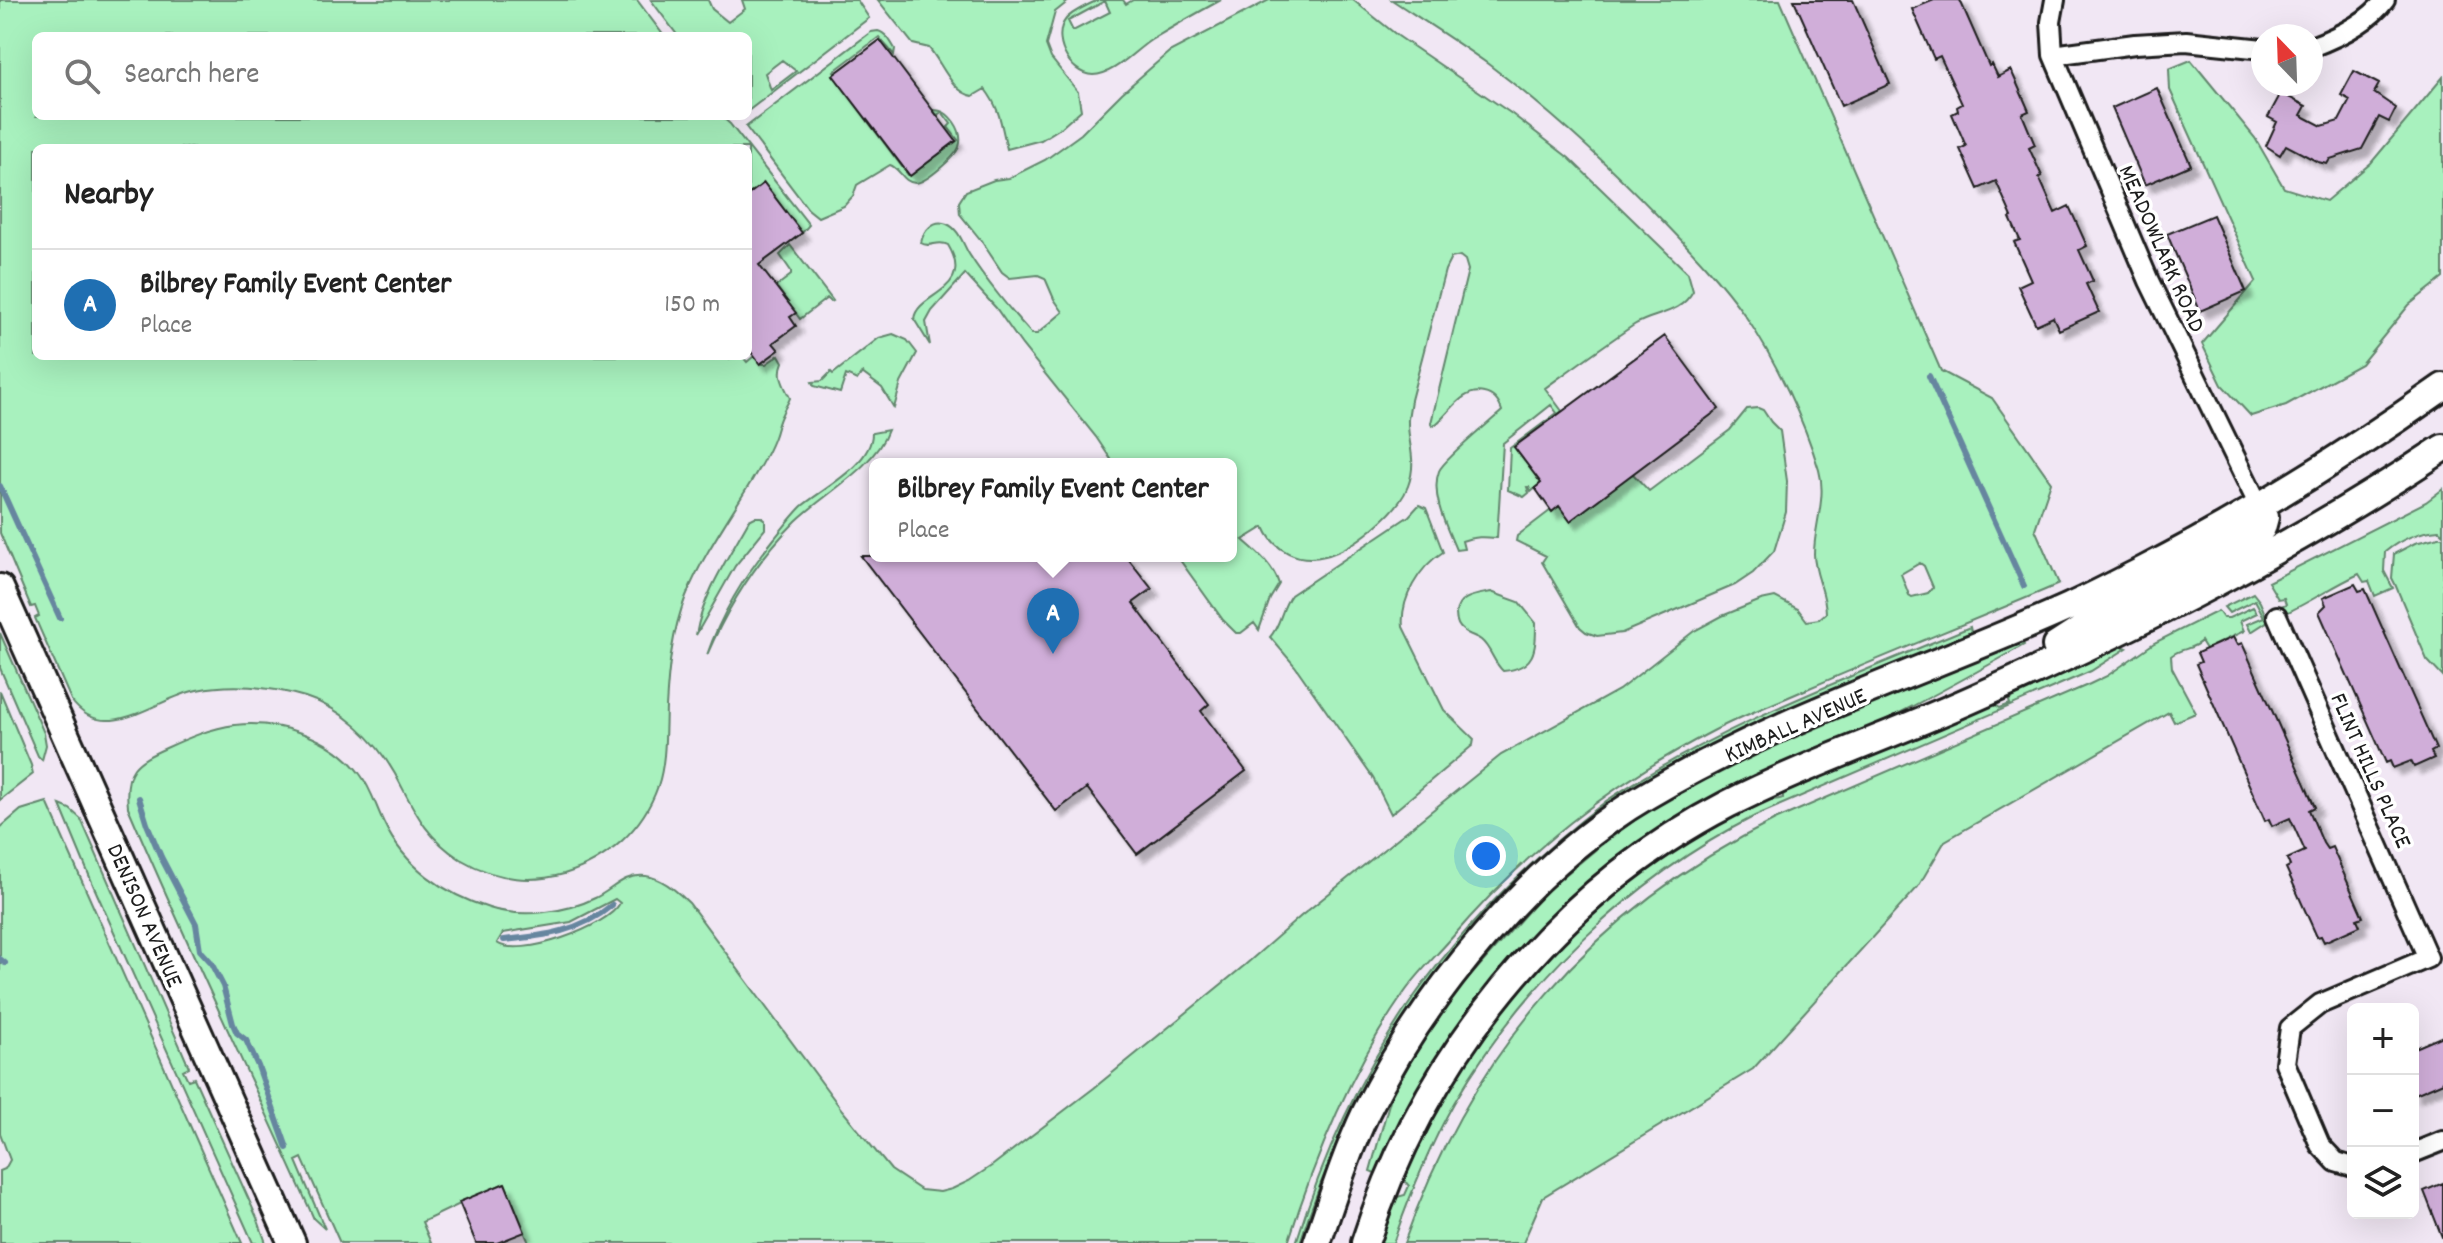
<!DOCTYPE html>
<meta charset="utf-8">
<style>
body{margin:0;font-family:Dekko,sans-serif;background:#f6f6f6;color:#222}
.controls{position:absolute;right:24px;bottom:24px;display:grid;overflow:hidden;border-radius:12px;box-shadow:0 8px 32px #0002}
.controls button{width:72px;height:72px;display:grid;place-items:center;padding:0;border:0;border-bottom:2px solid #e0e0e0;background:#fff;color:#222;font:40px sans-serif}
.compass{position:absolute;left:2251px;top:24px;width:72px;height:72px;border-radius:50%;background:#fff;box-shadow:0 8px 32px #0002;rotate:337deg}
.you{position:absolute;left:1486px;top:856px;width:28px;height:28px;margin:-20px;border:6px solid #fff;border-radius:50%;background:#1a73e8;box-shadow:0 0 0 12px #1a73e833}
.badge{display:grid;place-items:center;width:52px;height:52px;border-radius:50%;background:#1f6fb2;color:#fff;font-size:26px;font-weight:700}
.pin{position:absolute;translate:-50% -66px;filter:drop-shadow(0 2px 4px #0008)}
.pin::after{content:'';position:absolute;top:42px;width:28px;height:24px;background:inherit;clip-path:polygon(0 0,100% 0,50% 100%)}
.popup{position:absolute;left:869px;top:458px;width:368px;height:104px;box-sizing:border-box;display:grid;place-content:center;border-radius:12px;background:#fff;filter:drop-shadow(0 2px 6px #0005);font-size:26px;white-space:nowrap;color:#767676}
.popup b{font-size:30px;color:#222}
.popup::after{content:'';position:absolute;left:50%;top:100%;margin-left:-16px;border:16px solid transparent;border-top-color:#fff}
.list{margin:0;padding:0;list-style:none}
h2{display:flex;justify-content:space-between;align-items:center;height:104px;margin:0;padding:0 32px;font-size:34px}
h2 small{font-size:26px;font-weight:400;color:#767676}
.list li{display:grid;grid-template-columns:52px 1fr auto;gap:24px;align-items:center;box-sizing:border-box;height:112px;padding:0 32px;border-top:2px solid #e0e0e0}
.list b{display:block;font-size:30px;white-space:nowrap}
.list p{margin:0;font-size:26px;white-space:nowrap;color:#767676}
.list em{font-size:26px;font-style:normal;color:#767676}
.icon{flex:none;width:44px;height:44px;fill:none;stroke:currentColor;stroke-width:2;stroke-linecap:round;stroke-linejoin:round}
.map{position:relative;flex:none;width:2443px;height:1243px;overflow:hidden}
.search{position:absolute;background:#fff;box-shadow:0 8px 32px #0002;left:32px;top:32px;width:720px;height:88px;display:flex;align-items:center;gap:20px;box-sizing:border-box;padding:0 28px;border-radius:12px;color:#767676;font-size:30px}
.panel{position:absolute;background:#fff;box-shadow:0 8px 32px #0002;left:32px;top:144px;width:720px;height:216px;border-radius:12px}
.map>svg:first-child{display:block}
.green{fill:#a8f1be;stroke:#62866d;stroke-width:2;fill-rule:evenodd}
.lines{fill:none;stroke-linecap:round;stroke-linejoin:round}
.stream{stroke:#66869f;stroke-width:6}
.building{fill:#d0aed9;stroke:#1c1c1c;stroke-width:2;filter:url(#shadow)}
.street-casing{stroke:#1c1c1c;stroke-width:24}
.secondary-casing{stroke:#1c1c1c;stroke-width:32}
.street{stroke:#fff;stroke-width:18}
.secondary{stroke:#fff;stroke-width:26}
.labels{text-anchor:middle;stroke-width:7;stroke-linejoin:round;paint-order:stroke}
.street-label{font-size:24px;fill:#1c1c1c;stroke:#fff}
</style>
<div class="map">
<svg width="2443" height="1243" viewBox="0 0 2443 1243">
<defs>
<filter id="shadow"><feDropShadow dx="7" dy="7" stdDeviation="2" flood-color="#0004"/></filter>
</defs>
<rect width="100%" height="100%" fill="#f1e7f4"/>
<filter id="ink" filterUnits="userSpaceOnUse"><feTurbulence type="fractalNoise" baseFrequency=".0125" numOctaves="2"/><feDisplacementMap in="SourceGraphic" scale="16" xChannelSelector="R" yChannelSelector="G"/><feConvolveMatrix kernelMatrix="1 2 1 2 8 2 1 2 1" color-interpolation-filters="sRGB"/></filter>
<g filter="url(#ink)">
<path class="green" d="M0,0h637l27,36h-628v80h685l9,8 79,101 -7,8 -38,-50 -16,12v-47h-712v208h692l2,3 5,-3h7l5,6 7,-6 6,8h6l13,-9 4,7c-6,14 1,23 7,36 -2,6 -6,10 -8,16 -4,7 -5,15 -8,23 -6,17 -16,33 -25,48 -22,36 -47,72 -63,111 -14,36 -18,74 -20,112 -1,26 0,54 -8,78 -15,43 -51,75 -94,88 -36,10 -72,4 -104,-15 -36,-23 -46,-50 -65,-85 -20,-35 -51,-65 -90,-77 -34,-10 -73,-14 -108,-7 -41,8 -92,57 -126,10l-36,-82 4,-2 -4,-10 -4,1 -31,-74z
M651,0h57l4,9 16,13 17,-13 -3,-9h115l12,18 -121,93v-75h-70zM782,60l14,11 -25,19 -6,-17z
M878,0h192l-15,12 -9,33 5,13 27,34 3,18 -19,17 -21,13 -34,9c-6,-24 -6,-39 -22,-60l-12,7c-21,-3 -31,-33 -44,-48l-16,-4z
M1098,0h25l3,4 7,-4h88c-24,13 -47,26 -70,40 -17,11 -37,35 -58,35 -25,-1 -42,-38 -27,-56 7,-8 22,-14 32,-19zM1105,1l5,11 -37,19 -5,-10z
M1269,0h84l45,36 114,78 57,44 119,115 5,18c-13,24 -38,21 -59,34 -30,20 -60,42 -89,63l17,23 -48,36 27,36 -10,9 -2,-5h-2l2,6 -5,4 -16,-7 2,-42 47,-35 -6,-8 -48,38 -6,95c-12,-1 -23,-2 -35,3l2,8 -8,1c-9,-22 -26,-55 -17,-79 4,-11 51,-49 63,-60 -3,-9 -8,-16 -18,-18 -22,-5 -33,19 -48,31l-4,2 -1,-3 37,-153 -3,-10 -5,-4 -9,2 -6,12 -34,130c-1,6 -2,13 -3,19 -1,24 10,41 0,67 -9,26 -56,64 -83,70 -26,7 -51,-5 -61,-29l-21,13c14,12 30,25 36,44l-9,15 -11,31 -5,-7 -13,10h-5l-13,-13 -46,-64h54v-92h-117l-18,-27 -74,-92 -26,-37 -31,-34 -33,37 -6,11 4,23 -16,-26c3,-27 62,-27 34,-74 -10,-6 -18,4 -27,-2 2,-11 12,-25 26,-19 12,5 16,20 22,30 15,24 44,60 63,80h5l26,-22 -9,-13 -9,-21 -7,-3 -28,3 -8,-6 -22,-33 -20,-25 -1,-12 7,-11 28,-11 15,-2 36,-18 36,-26 41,-41 47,-41z
M1392,0h388l161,371 51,27 59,84 -16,47 24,55c-84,36 -169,69 -252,105 -31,14 -64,26 -94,42 -105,54 -187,120 -264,210 -16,18 -34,35 -47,55 -52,75 -87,161 -114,247h-759l-25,-60 -82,39 9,21h-91l-38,-85 -6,3 29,68 -11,-10c-61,-137 -127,-273 -186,-412 -4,-38 7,-45 38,-59 22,-10 45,-20 69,-23 43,-5 98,12 125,49 11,14 16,33 24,49 20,43 60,71 105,85 33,10 76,5 106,-10 11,-5 20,-14 31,-19 25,-11 47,8 63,24l153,207 49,60 30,20 19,2 12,-3 17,-8 24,-16 101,-77 151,-123 56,-49 200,-161 118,-65 75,-59 28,-15 39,-16 14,-3 23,12 9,12 12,-2 7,-6c0,-21 -12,-39 -12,-59 0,-28 13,-56 5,-84 -15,-50 -43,-109 -73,-153 -25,-36 -56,-68 -87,-100 -53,-55 -110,-107 -171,-153 -31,-22 -64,-43 -96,-64zM1920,563l4,3 9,21 -5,6 -16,4 -3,-2 -8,-21zM615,899l5,4c-12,24 -101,56 -123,40l6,-10 68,-11z
M878,31c8,2 13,11 17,18l-1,6 -15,-18 -45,34 2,2 -2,3 75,100 49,-36 -10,-13 3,-3 -9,-12 -5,3 -4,-5c10,0 15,4 21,12 5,7 8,16 5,25 -4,10 -33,36 -44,36 -12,0 -15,-15 -25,-18l-33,20 -4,11 -9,10 -26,11 -10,-8 -62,-82 125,-95z
M2191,60l64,78 29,50 42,13 45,-38 72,-86v201l-34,27 -48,59 -75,41 -35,11 -29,-31 -20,-41 54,-63 -86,-191 -1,-21z
M790,245l43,56 -2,1 -4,-4 -27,21 -22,-30 -8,2 21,-16v-4l-11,-16z
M893,334l14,6 10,13 -16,30 -7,25 -12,-20 -20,-15 -5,7 -11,-5 -6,18 -26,-7 -2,-4 10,-1 9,-9 2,2 46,-36z
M1758,408l5,2 8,12 9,9 7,50 -1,31 -12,39 -21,22 -18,12 -113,48 -25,3 -11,-4 -6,-5 -38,-65 4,-6 -30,-15 1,-5 34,-26 82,-36 16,17 81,-61 17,-21z
M888,430c-13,37 -64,64 -92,91 -38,38 -68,85 -89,134 15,-44 38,-80 67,-116 9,-11 18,-23 28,-33 22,-18 70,-42 70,-73z
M2443,489v45l-4,-4c-19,1 -40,10 -54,22l-1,19 9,17 -18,8 -6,-15 -5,1 -5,-8c-26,12 -47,27 -73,39l-3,-1 -2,-6 5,-2 -2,-6 -6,1 -10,-17 158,-80z
M1419,505l7,3 17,44c-24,15 -43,47 -40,75l41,83 30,29 -1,6 -82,69 -18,-36 -78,-112 -25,-29c11,-12 11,-29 21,-42l118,-79z
M755,517h6l4,3v9l-30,37 -39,69c7,-41 33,-79 53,-115z
M2443,536v141l-16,-17 -32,-76 -3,-6 2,-24 21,-11z
M1491,592l28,10 17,21c0,28 -1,45 -33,48 -10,-9 -12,-23 -22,-31 -5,-4 -12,-5 -17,-9 -6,-4 -8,-10 -8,-17 1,-18 21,-19 35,-22z
M2253,593l7,9 8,19 -17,11 -4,-8 17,-7 -9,-17 -26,13 -5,-6z
M2253,607l4,6 -17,8 4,10 -38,18 -5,-8c-8,9 -21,7 -30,15l1,12 24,45 -22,9 -5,-10 -224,129 -27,46 -165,182 -210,128 -20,46h-119c67,-190 190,-334 371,-423l315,-136 17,-8 47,-33 64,-32 5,7h6z
M1970,627l1,5 -253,109 -68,38 -40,28 -4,-6c112,-75 239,-122 364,-174z
M0,633l44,100 2,12 -4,15 -4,-4 -38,-88z
M2021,639l3,6c-54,31 -110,62 -166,88 -63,29 -127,53 -186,88 -80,48 -147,116 -203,190 -36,49 -72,105 -92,163l-7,-3 22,-78 51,-86 103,-116 54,-45 39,-29 76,-46 66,-30 201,-83z
M2122,646l5,2 -36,23 -336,145c-124,63 -231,167 -301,287 -25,44 -44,92 -61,140h-13l17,-46 8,-2 4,-9 -5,-6c12,-35 31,-67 50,-98 65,-106 155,-195 263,-257 14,-8 34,-22 50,-25 7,-1 8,1 16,-2v-3l8,-6 203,-85 6,4 10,-4 -1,-3 4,-5z
M0,691l31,74 2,9 -33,26z
M47,802l195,441h-242v-72l5,-2 5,-9 -10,-27v-305l21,-18z
M1605,802l3,6c-44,39 -90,77 -132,118 -25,25 -47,57 -66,87 -47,72 -85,147 -110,230h-4c58,-188 153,-321 309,-441z
M60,805l10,4 11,10 108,248 -6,3 5,10 6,-2 64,142 8,23h-13l-159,-356z"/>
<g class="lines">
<path class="stream" d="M1929,376l95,210
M0,486l60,132
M139,798l8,26 14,33 35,67 4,26 10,11 13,25 10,38 4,9 9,7 12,26 29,82
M504,940c40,-4 76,-8 108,-35
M0,959l5,4"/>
</g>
<path class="building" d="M1794,0h59l37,84 -49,22z
M1934,0h26l29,66 3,-2 6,13 13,-7 18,41 -7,3 13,31 -6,3 13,28 -3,1 16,36 14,-7 18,40 -8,4 14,31 -7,3 13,28 -40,18 -6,-13 -17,8 -18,-39 13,-6 -17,-38 6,-2 -10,-22 2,-1 -16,-36 -18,8 -18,-40 6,-3 -14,-32 6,-3 -1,-4 5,-3 -22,-48 -6,3 -22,-50z
M880,40l76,101 -46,35 -77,-101z
M2354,71l25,13 -5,9 22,15 -7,14 -10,-5 -17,32 -32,10 -3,5 -9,-2 -32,-17 -6,10 -14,-9 11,-24 -9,-5 13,-24 25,13 -5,9 21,11 17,-5 11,-21 -9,-5z
M2157,88l34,77 -46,20 -33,-77z
M764,183l38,50 -43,32 37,48 -6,4 6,9 -23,17 6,7 -19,14 -12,-16v-153z
M2213,215l33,76 -46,20 -33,-77z
M1665,336l54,73 -149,112 -11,-15 -7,6 -17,-24 6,-5 -27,-36z
M861,556h265l26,33 -19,14 76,101 -8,7 45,60 -109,83 -50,-66 -31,23z
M2355,584l4,7 6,-2 71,160 -5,3 3,6 -20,9 -3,-6 -18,7 -3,-7 -4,2 -67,-151 7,-7 -3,-7z
M2233,637l4,8 5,-2 73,164 -6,3 14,33 4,6 5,-2 31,70 -6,2 3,7 -36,16 -3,-6 -4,1 -31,-69 4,-2 -3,-7 18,-8 -15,-33 -18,8 -3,-7 -4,2 -69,-157 5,-2 -4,-9z
M2443,1036v46l-30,13v-46z
M505,1183l20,49 -28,11h-21l-17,-41z
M2443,1183v54h-1l-18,-46z"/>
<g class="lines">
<g class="street-casing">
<path id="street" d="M2055,0l-4,22 2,33 96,226 111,227
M2311,47c27,-10 57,-24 74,-47
M2053,55l82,-11 51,-3 77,8
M2277,616l151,342 -108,46 -30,24 -5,35 35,82 16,17 17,5
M2413,1153l30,-12"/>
</g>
<g class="secondary-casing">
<path id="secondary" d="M0,588l292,655
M2056,646l51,-33 145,-76 10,-9 3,-11 -5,-9
M1317,1243c15,-44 29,-89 49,-131 58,-117 166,-249 280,-316 133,-79 283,-126 423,-189 25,-11 49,-24 73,-36 105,-54 205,-116 301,-184
M1365,1243c59,-184 190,-350 363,-439 81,-41 167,-70 249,-107 161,-71 320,-151 466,-249"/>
</g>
<use href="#street" class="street"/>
<use href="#secondary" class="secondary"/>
</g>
</g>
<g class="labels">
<g class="street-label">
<text transform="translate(2163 248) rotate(66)" y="8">MEADOWLARK ROAD</text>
<text transform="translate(1795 724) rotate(-24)" y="8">KIMBALL AVENUE</text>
<text transform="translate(2372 770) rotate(66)" y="8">FLINT HILLS PLACE</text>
<text transform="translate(146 915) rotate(66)" y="8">DENISON AVENUE</text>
</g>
</g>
</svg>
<div class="controls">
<button>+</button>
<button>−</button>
<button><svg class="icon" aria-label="layers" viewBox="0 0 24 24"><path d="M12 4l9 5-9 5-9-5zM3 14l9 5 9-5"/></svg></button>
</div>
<svg class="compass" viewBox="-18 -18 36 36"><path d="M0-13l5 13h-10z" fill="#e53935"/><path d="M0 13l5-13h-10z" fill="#767676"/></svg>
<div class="you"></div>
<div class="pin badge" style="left:1053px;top:654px">A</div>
<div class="popup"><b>Bilbrey Family Event Center</b>Place</div>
<div class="search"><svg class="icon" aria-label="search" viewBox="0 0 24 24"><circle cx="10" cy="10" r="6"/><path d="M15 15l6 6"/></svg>Search here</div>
<section class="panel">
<h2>Nearby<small></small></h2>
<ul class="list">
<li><span class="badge">A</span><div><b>Bilbrey Family Event Center</b><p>Place</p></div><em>150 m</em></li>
</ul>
</section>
</div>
